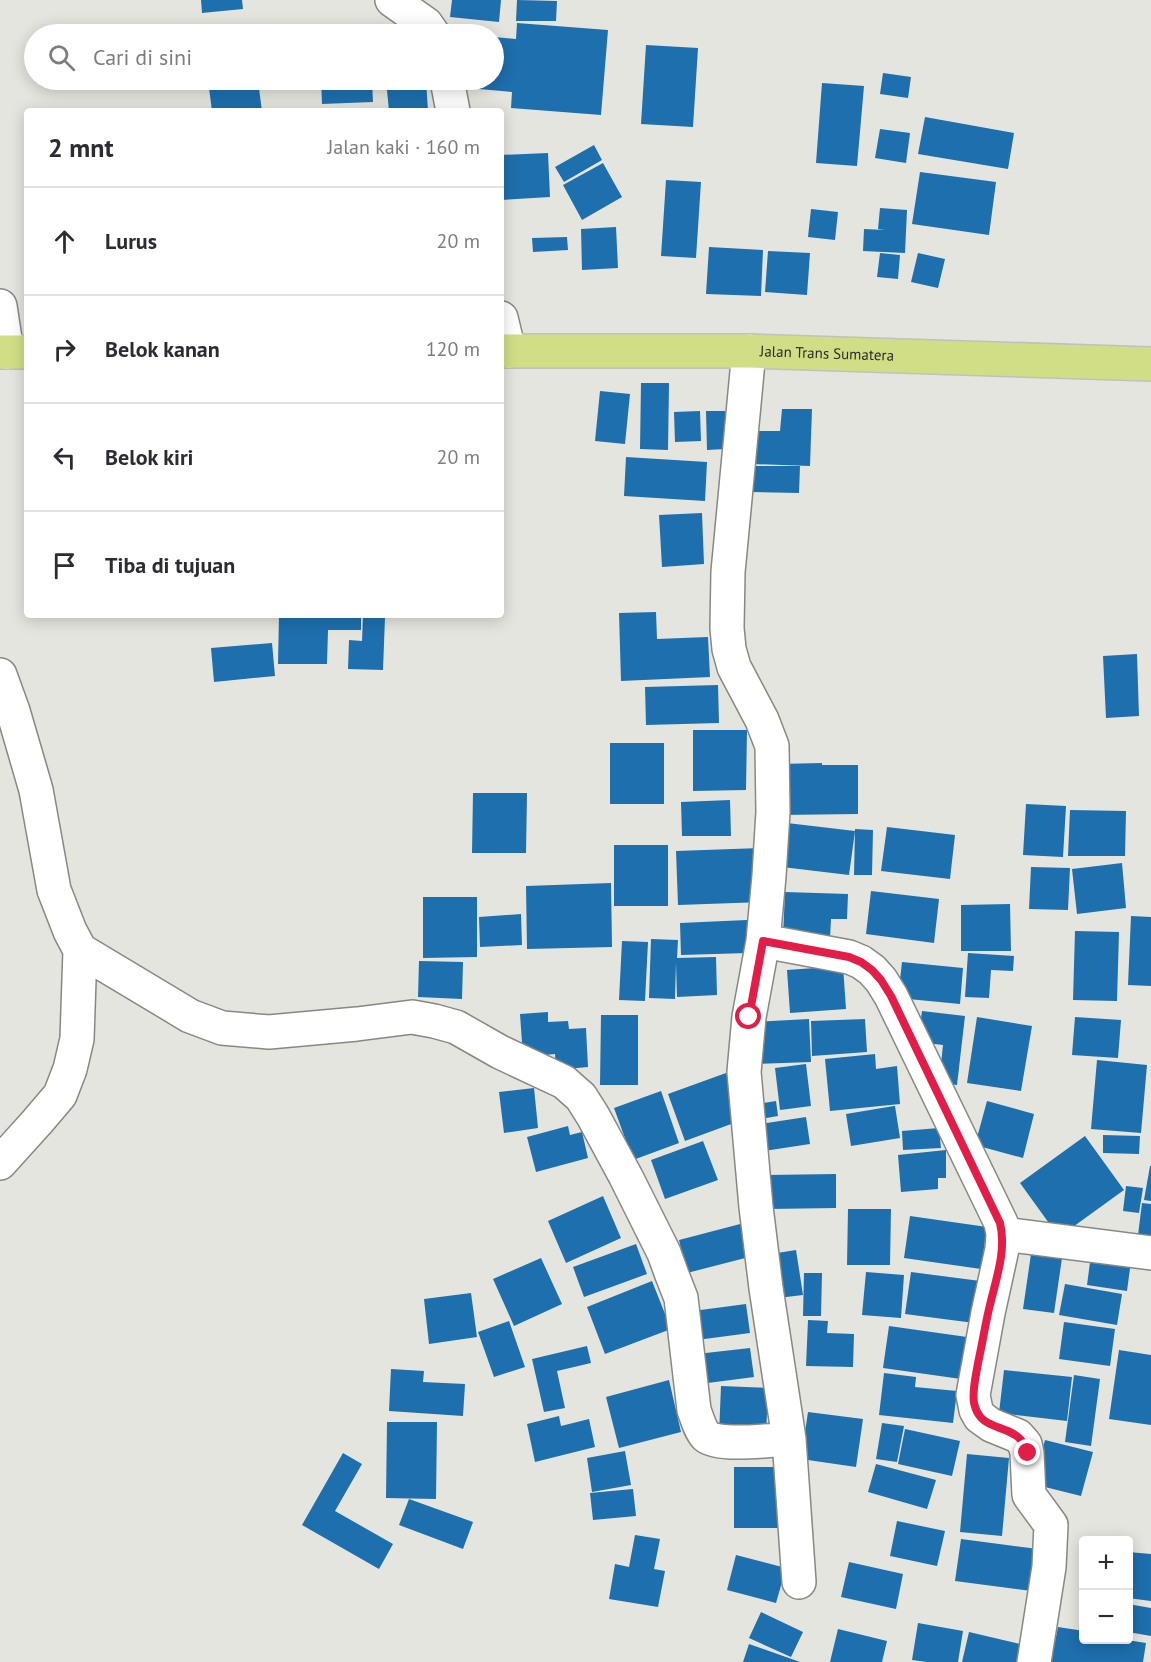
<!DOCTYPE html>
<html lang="id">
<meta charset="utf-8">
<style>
body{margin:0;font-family:"PT Sans",sans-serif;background:#f7f7f7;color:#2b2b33}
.controls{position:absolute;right:18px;bottom:18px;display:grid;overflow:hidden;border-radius:6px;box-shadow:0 3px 15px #0003}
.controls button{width:54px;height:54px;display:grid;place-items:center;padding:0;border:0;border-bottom:2px solid #e1e1e2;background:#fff;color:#2b2b33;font:30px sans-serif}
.stop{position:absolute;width:18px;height:18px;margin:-14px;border:4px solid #e11d48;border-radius:50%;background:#fff}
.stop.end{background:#e11d48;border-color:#fff;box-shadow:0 2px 6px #0008}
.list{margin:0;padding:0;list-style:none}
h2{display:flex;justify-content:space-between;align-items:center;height:78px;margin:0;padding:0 24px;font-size:26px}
h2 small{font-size:20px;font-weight:400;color:#7c7c81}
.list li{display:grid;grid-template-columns:39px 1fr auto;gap:18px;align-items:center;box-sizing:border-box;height:108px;padding:0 24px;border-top:2px solid #e1e1e2}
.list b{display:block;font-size:22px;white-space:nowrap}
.list em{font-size:20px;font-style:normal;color:#7c7c81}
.icon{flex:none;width:33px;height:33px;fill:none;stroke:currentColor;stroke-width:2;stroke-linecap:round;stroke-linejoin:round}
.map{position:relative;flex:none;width:1151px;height:1662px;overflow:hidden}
.search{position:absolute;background:#fff;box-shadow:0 3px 15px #0003;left:24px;top:24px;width:480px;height:66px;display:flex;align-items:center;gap:15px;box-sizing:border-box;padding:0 21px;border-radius:33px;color:#7c7c81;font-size:22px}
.panel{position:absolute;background:#fff;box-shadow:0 3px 15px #0003;left:24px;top:108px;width:480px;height:510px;border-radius:6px}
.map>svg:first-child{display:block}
.building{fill:#1e6fad}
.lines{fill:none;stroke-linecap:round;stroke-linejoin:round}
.minor-casing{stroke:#878882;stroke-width:36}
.trunk-casing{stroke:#c0c0bf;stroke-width:36}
.minor{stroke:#fff;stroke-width:33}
.trunk{stroke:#d2de86;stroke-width:33}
.route{stroke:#e11d48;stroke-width:8}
.labels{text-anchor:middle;stroke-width:6;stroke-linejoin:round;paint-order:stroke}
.street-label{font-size:15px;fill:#2c2d2a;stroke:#f1f2eb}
</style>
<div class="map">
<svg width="1151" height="1662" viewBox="0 0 1151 1662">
<rect width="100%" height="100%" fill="#e4e5de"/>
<path class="building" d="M201,0h41l1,9 -41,4z
M452,0h49l-2,22 -49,-5z
M517,0l40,1 -1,20h-40z
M517,23l91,7 -7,85 -90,-7 1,-16 -33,-3 1,-9h14v-43l22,2z
M249,25l1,9h-44l-1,-6z
M361,27v7h-40v-3z
M419,27l1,7h-44v-2z
M646,45l52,3 -5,79 -52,-3z
M883,73l28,4 -3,21 -28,-4z
M321,80h51l1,22 -51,2z
M386,80h40l2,31h-39z
M258,81l4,30h-50l-3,-23z
M822,83l42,3 -7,80 -41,-3z
M925,117l89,16 -6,36 -90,-15z
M880,129l30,4 -4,30 -31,-5z
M594,145l8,15 -38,22 -9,-15z
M548,153l2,44 -49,3v-45z
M603,163l19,34 -40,23 -19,-35z
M920,172l76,10 -7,53 -77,-11z
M666,180l35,2 -5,76 -35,-2z
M880,208l27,2 -2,43 -42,-2 1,-22 21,1 -7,-1z
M811,209l27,3 -3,28 -27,-3z
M616,227l2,41 -36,2 -1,-41z
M567,237l1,13 -35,2 -1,-14z
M709,247l54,3 -2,46 -55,-2z
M768,251l42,2 -3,42 -42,-3z
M880,253l20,2 -2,24 -21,-2z
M918,253l27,6 -7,29 -27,-6z
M641,383h28l-1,67 -28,-1z
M600,391l30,3 -5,50 -30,-3z
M782,409h30l-2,57 -57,-2 1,-33h26z
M700,411l1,30 -26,1 -1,-30z
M706,411h19v38l-18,1z
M626,457l81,5 -2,39 -81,-5z
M751,466h49l-1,27 -49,-1z
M702,513l2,51 -42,3 -3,-52z
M656,612l1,27 51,-2 2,40 -89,4 -2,-68z
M279,615h82v15h-33l-1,34h-49z
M363,616l22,1 -2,53 -35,-1 1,-29 13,1z
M272,643l3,33 -61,6 -3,-34z
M1137,654l2,62 -33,2 -3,-62z
M718,685l1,38 -73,2 -1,-38z
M693,730h54l-1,60 -53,1z
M610,743h54v61h-54z
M822,763v2h36v49l-78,1v-51z
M473,793h54l-1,60h-54z
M730,800l1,36h-49l-1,-34z
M1026,804l40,2 -3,51 -40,-2z
M1070,810l56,1 -1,45h-57z
M787,823l68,8 -6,44 -67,-8z
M887,827l68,8 -5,44 -69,-8z
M855,829l18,1 -1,45h-18z
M614,845h54v61h-54z
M761,848l2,54 -85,3 -2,-54z
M1122,863l4,45 -49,6 -5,-45z
M1031,867l39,1 -2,42 -39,-1z
M611,883l1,64 -85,2 -1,-63z
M871,891l68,8 -5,44 -68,-9z
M785,892l63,2 -1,25h-16l-1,19 -47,-1z
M423,897h54v60l-54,1z
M1010,904l1,47h-50v-46z
M521,914l1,31 -42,2 -1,-30z
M1131,916l20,1v69l-23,-1z
M747,920l1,33 -67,2 -1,-32z
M1075,931l44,1 -2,69 -44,-1z
M651,939l27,1 -1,18 39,-1 1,38 -40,2 -1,-35 -1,37 -26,-1z
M622,941l26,1 -3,59 -26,-1z
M968,953l46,3 -1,15 -22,-1 -2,28 -24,-1z
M419,961l44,1 -1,37 -44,-2z
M902,962l61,6 -3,36 -62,-6z
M843,966l3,43 -56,4 -3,-43z
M922,1011l43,5 -8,69 -18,-2 4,-38 -25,-3z
M548,1012v10l20,-1 1,8 17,-1 2,39 -32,3 -1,-16 -32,3 -3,-43z
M601,1015h37v70h-38z
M977,1017l55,9 -11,65 -54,-8z
M1075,1017l46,3 -3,38 -46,-3z
M809,1019l2,43 -59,2 -1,-42z
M865,1019l2,33 -55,4 -1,-35z
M875,1054l1,15 21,-3 3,38 -70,7 -5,-52z
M1097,1060l50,5 -6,68 -50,-4z
M806,1064l5,42 -31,4 -5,-42z
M726,1073l16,47 -57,21 -17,-47z
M534,1088l4,40 -34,5 -5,-41z
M661,1091l18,52 -46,17 -19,-52z
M776,1101l2,15 -24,4 -2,-15z
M987,1101l47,13 -11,44 -48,-13z
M894,1106h1l5,32 -49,8 -5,-32z
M806,1117l4,27 -46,7 -4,-27z
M568,1126l2,9 12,-3 6,26 -52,14 -9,-35z
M939,1128l2,20 -38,2 -1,-19z
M1103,1135l37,1 -1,18 -36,-1z
M1085,1136l39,54 -65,47 -39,-54z
M703,1141l15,39 -53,19 -14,-39z
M946,1150v28h-8v11l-37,3 -3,-37z
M1150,1166h1v35l-7,-1z
M836,1174v34l-68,1 -1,-34z
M1126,1186l17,2 -4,25 -16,-2z
M603,1196l18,42 -55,25 -18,-42z
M1142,1203l9,1v41l-14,-2z
M848,1209h43l-1,56h-43z
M910,1216l77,11 -6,42 -77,-11z
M744,1223l9,33 -66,17 -8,-33z
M636,1244l11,30 -63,23 -11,-30z
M796,1250l7,45 -25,3 -7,-44z
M1031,1254l31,4 -8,55 -31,-4z
M1091,1255l40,6 -4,30 -40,-6z
M541,1258l21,46 -48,22 -21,-47z
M866,1272l38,3 -3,43 -39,-3z
M911,1272l77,10 -6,42 -77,-10z
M804,1273h18l-1,43h-18z
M652,1281l19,48 -66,25 -18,-47z
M1065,1284l57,10 -5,31 -58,-10z
M471,1293l6,44 -48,7 -5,-45z
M746,1304l4,29 -53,7 -4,-29z
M808,1320l20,1 -1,12 27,1 -1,33 -47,-1z
M509,1321l16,46 -31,10 -16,-45z
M1064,1322l51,7 -5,37 -51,-7z
M889,1326l78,11 -6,42 -78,-11z
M587,1346l4,17 -34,8 8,37 -21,4 -12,-53z
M750,1348l4,29 -54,7 -3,-30z
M1119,1350l32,5v70l-42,-6z
M391,1369l33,2 -1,11 42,2 -2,32 -74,-5z
M1004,1370l68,7 -5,44 -68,-8z
M884,1373l32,4 -1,10 42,4 -4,32 -74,-8z
M1074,1375l26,4 -9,67 -26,-4z
M669,1380l12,52 -62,16 -13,-51z
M721,1386l47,2 -2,49 -47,-2z
M808,1412l55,7 -7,48 -55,-8z
M559,1416l2,10 28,-7 6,28 -60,15 -8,-38z
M387,1422h50l-1,77 -50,-1z
M882,1423l22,3 -7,36 -21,-3z
M905,1429l55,12 -8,35 -54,-12z
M1045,1440l48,12 -12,44 -48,-12z
M625,1451l6,34 -39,7 -5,-34z
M343,1453l19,11 -27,47 58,33 -14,25 -77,-44z
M967,1454l42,4 -7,78 -42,-4z
M876,1464l60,16 -9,29 -59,-17z
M734,1467h54v61h-54z
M633,1489l3,27 -43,4 -3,-27z
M409,1499l64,23 -10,27 -64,-24z
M897,1521l48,10 -8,35 -47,-10z
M635,1535l25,4 -6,30 11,2 -7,36 -49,-8 6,-35 14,3z
M961,1539l77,10 -6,42 -77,-10z
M1128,1552l23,2v47l-23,-3z
M736,1555l50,13 -10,35 -49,-13z
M849,1562l54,12 -7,35 -55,-12z
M1128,1604l23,4v28l-23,-4z
M761,1612l42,20 -12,25 -42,-19z
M918,1623l45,8 -5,31h-31l-15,-2z
M1058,1627l26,4v9h43l19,3 -3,19h-92z
M838,1629l49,12 -5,21h-52z
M969,1632l56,13 -4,17h-59z
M749,1644l51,18h-57z"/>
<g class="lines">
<g class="minor-casing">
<path id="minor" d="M392,0l34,24 7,10
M447,80l6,31
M0,306l7,46
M501,318l8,33
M749,351l-21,221 -1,56 2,21 5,18 28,53 10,26 1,66 -4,64 -6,65 -14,76 -5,55 12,135 10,81 23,151 10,143
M0,675l13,36 23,79 18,100 16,41 10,19 -3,89 -7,30 -10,26 -23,27 -37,41
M763,941l86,16 12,5 11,8 9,10 10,16 110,227 2,11 -1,15 -14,64 -15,82 3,15 4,7 11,8 27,11 7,8 2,9 2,42 22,30 -2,42 -15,95
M80,950l110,66 32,12 47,4 88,-8 55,-7 22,4 22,6 44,25 64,30 17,15 12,19 33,61 38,76 8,22 9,23 13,112c3,8 6,20 12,26 12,11 66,4 83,3
M1003,1234l148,19"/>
</g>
<g class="trunk-casing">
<g id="trunk">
<path id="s1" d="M501,351h248l402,13"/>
<path d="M0,352h27"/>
</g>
</g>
<use href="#minor" class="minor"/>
<use href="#trunk" class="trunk"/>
</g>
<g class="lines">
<path class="route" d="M749,1017l14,-76 86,16 12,5 11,8 9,10 10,16 109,227c7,28 -5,59 -11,86 -4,17 -7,36 -11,54 -2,13 -6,27 -4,40 7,34 44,16 54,50"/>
</g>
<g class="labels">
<g class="street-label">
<text dy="5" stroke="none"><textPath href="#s1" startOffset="326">Jalan Trans Sumatera</textPath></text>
</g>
</g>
</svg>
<div class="controls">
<button>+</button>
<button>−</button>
</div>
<div class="stop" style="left:749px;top:1017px"></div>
<div class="stop end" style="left:1028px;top:1453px"></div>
<div class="search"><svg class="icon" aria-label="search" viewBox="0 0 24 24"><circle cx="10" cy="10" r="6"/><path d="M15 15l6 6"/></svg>Cari di sini</div>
<section class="panel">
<h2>2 mnt<small>Jalan kaki · 160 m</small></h2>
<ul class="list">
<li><svg class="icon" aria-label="ahead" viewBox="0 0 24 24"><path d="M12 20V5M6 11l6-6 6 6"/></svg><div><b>Lurus</b></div><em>20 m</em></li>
<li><svg class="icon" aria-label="right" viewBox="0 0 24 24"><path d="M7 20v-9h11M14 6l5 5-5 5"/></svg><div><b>Belok kanan</b></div><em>120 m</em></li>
<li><svg class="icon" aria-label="left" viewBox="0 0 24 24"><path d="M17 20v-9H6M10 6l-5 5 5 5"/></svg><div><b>Belok kiri</b></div><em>20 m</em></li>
<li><svg class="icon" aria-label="arrive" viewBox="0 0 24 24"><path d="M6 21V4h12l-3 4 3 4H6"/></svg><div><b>Tiba di tujuan</b></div></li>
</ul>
</section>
</div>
